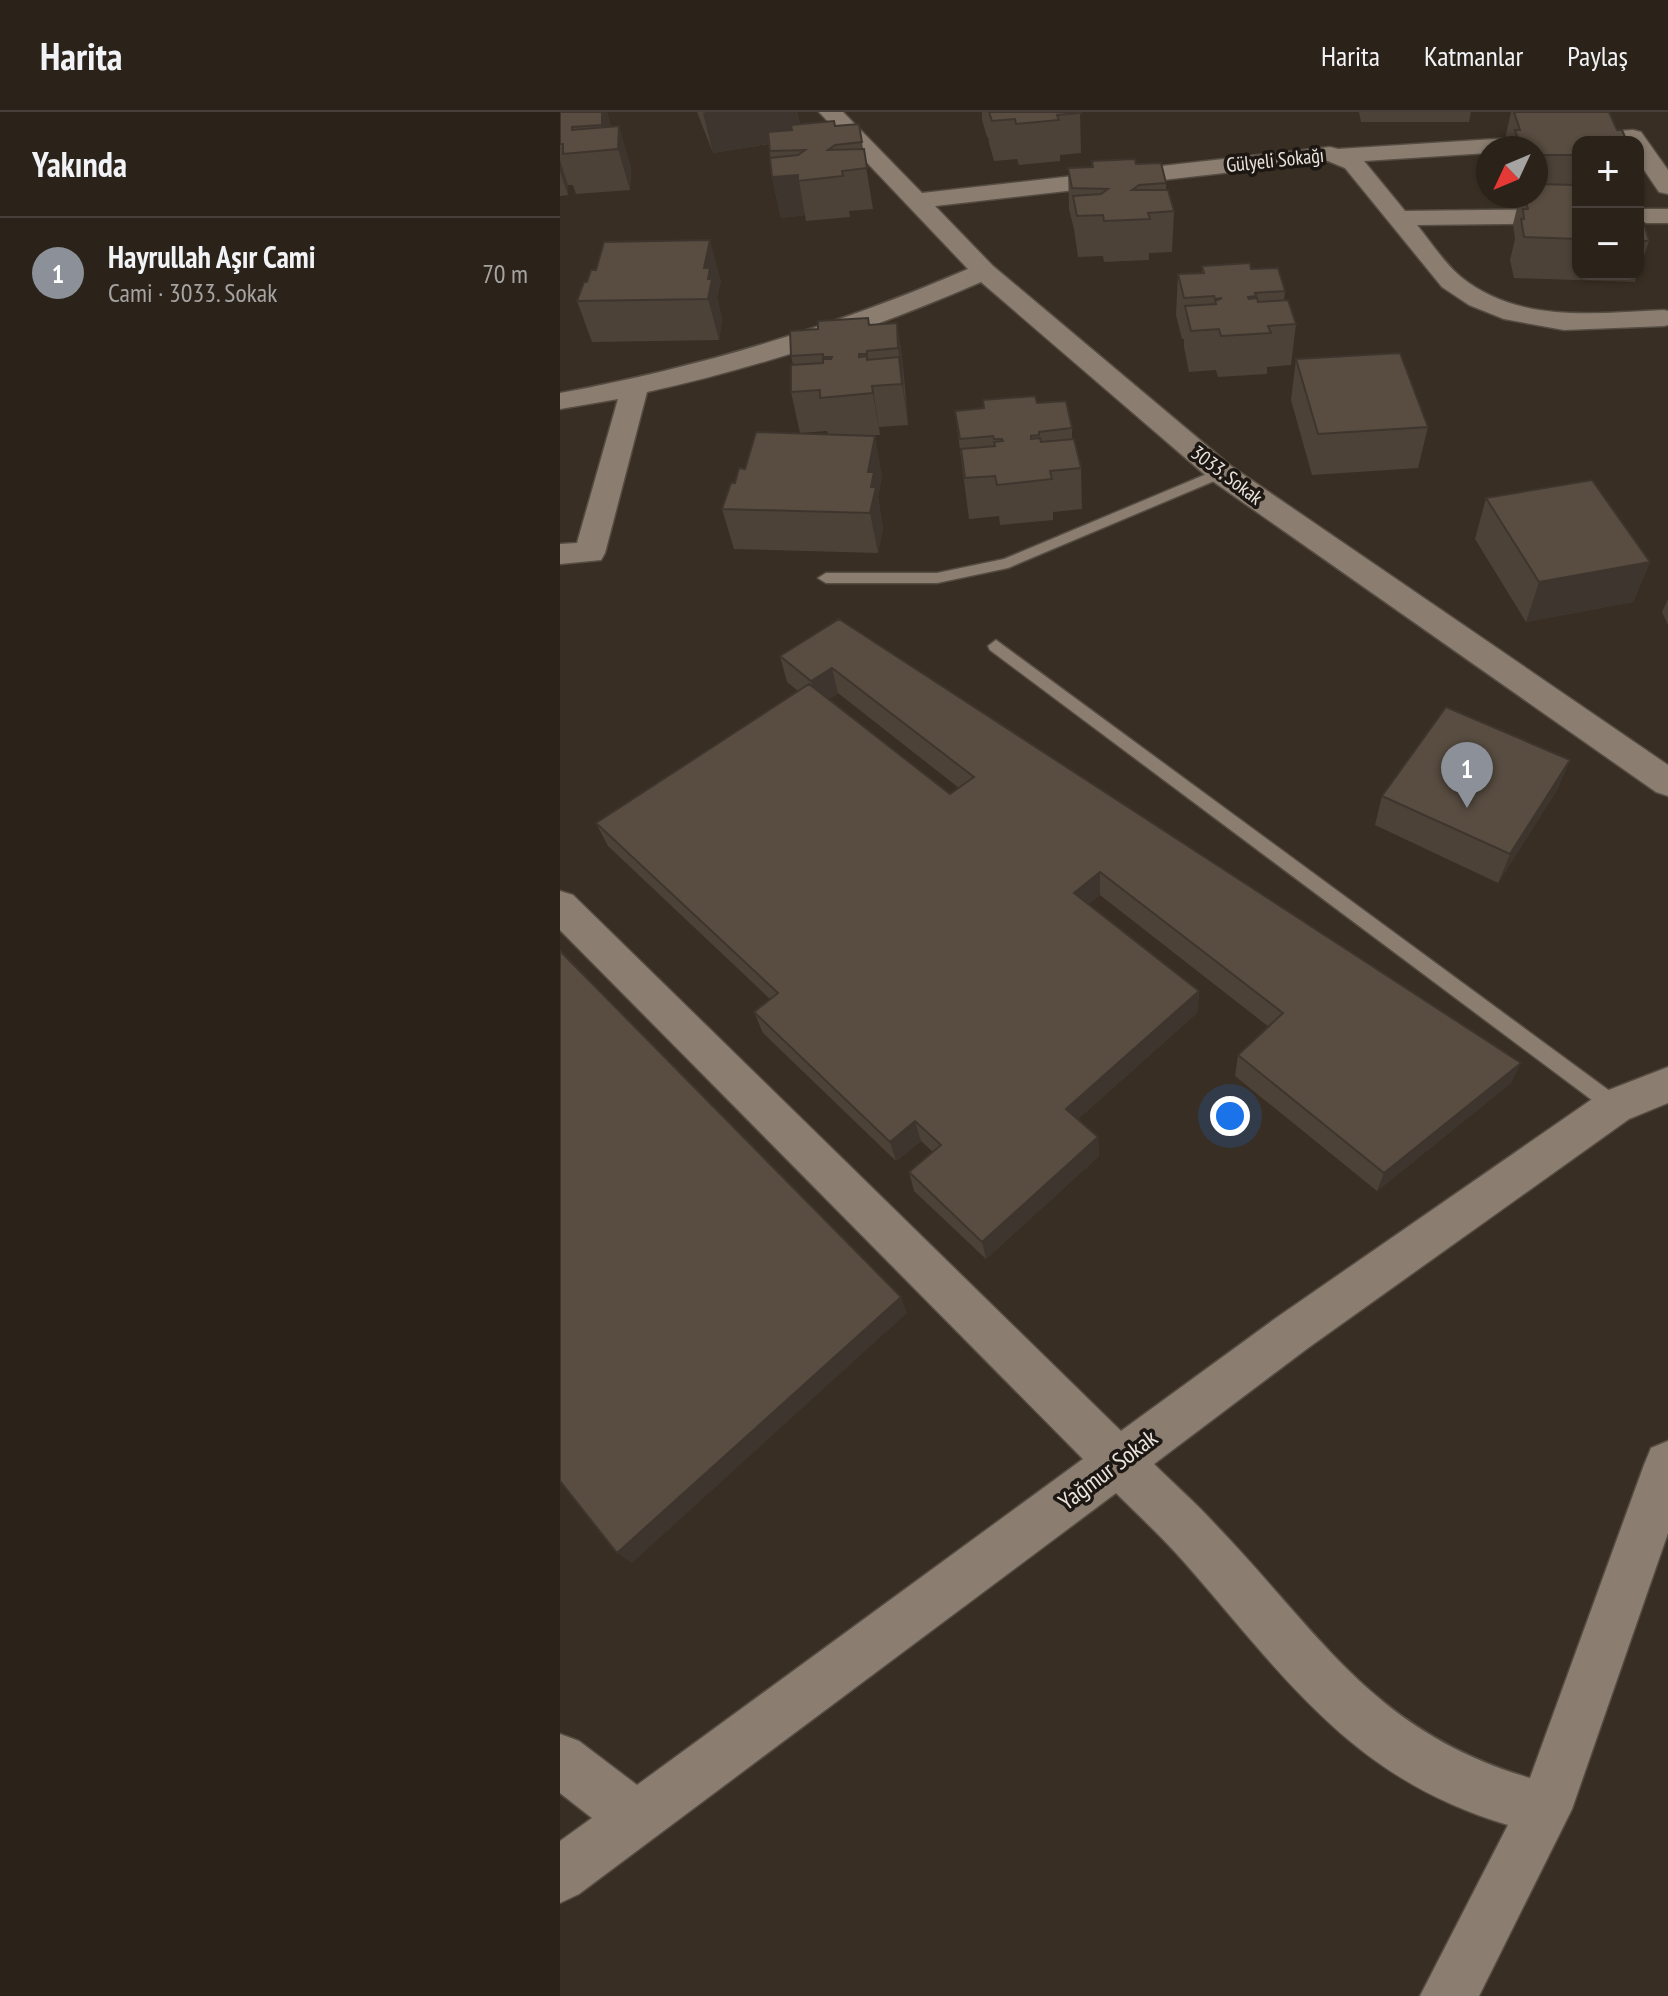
<!DOCTYPE html>
<html lang="tr">
<meta charset="utf-8">
<style>
body{margin:0;font-family:"PT Sans Narrow",sans-serif;background:#372f27;color:#f1f3f6}
.controls{position:absolute;right:24px;top:24px;display:grid;overflow:hidden;border-radius:16px;box-shadow:0 2px 6px #0004}
.controls button{width:72px;height:72px;display:grid;place-items:center;padding:0;border:0;border-bottom:2px solid #473f39;background:#2b221a;color:#f1f3f6;font:40px sans-serif}
.compass{position:absolute;left:916px;top:24px;width:72px;height:72px;border-radius:50%;background:#2b221a;box-shadow:0 2px 6px #0004;rotate:226deg}
.you{position:absolute;left:670px;top:1004px;width:28px;height:28px;margin:-20px;border:6px solid #fff;border-radius:50%;background:#1a73e8;box-shadow:0 0 0 12px #1a73e833}
.badge{display:grid;place-items:center;width:52px;height:52px;border-radius:50%;background:#8c9099;color:#fff;font-size:26px;font-weight:700}
.pin{position:absolute;translate:-50% -66px;filter:drop-shadow(0 2px 4px #0008)}
.pin::after{content:'';position:absolute;top:42px;width:28px;height:24px;background:inherit;clip-path:polygon(0 0,100% 0,50% 100%)}
.list{margin:0;padding:0;list-style:none}
h2{display:flex;justify-content:space-between;align-items:center;height:104px;margin:0;padding:0 32px;font-size:34px}
h2 small{font-size:26px;font-weight:400;color:#a6a4a2}
.list li{display:grid;grid-template-columns:52px 1fr auto;gap:24px;align-items:center;box-sizing:border-box;height:112px;padding:0 32px;border-top:2px solid #473f39}
.list b{display:block;font-size:30px;white-space:nowrap}
.list p{margin:0;font-size:26px;white-space:nowrap;color:#a6a4a2}
.list em{font-size:26px;font-style:normal;color:#a6a4a2}
.map{position:relative;flex:none;width:1108px;height:1884px;overflow:hidden}
header{display:flex;align-items:center;gap:48px;box-sizing:border-box;height:112px;padding:0 40px;background:#2b221a;border-bottom:2px solid #473f39}
header strong{font-size:38px}
nav{display:flex;gap:44px;margin-inline-start:auto;font-size:28px}
main{display:flex}
aside{flex:1;background:#2b221a}
.map>svg:first-child{display:block}
.lines{fill:none;stroke-linecap:round;stroke-linejoin:round}
.lane-casing{stroke:#554c42;stroke-width:3}
.street-casing{stroke:#554c42;stroke-width:3}
.lane{fill:#8b7e71;fill-rule:evenodd}
.street{fill:#8b7e71;fill-rule:evenodd}
.wall{fill:#4d4238;fill-rule:evenodd}
.shaded-wall{fill:#3e362e}
.building{fill:#594d41;stroke:#3e362e;stroke-width:2}
.labels{text-anchor:middle;stroke-width:7;stroke-linejoin:round;paint-order:stroke}
.far-street-label{font-size:20px;fill:#ebe4dd;stroke:#1c1712}
.street-label{font-size:24px;fill:#ebe4dd;stroke:#1c1712}
</style>
<header>
<strong>Harita</strong>
<nav><a>Harita</a><a>Katmanlar</a><a>Paylaş</a></nav>
</header>
<main>
<aside>
<h2>Yakında<small></small></h2>
<ul class="list">
<li><span class="badge">1</span><div><b>Hayrullah Aşır Cami</b><p>Cami · 3033. Sokak</p></div><em>70 m</em></li>
</ul>
</aside>
<div class="map">
<svg width="1108" height="1884" viewBox="0 0 1108 1884">
<rect width="100%" height="100%" fill="#392e23"/>
<g class="lines">
<g class="lane-casing">
<path id="lane" d="M661,356l5,2v6l-218,92 -71,15h-111l-8,-5 8,-5h111l67,-14z
M436,528l626,460 3,6 -3,6 -7,3 -7,-3 -618,-462 -2,-4z"/>
</g>
<g class="street-casing">
<path id="street" d="M259,0h24l79,81 408,-46 8,2 295,-19 8,2 27,38v24l-9,-2 -21,-31v-19h-60v6l-42,2 -48,-2v5l-124,8 41,50 173,-2v14l-161,2c14,17 28,39 44,52 58,47 135,36 203,33l4,1v14l-4,1 -100,4 -60,-11 -35,-14 -27,-18 -97,-119 -17,-7 -393,45 58,60 238,200 437,299v31l-12,-4 -445,-312 -230,-198c-108,47 -219,85 -334,110l-42,161 -4,7 -41,4v-20l17,-1 41,-144 -58,10v-16c141,-26 276,-67 408,-124z
M1078,97h30v14h-30z
M0,779l13,4 548,536 155,-113 325,-225 67,-26v36l-39,16 -321,229 -154,116c20,20 42,39 61,60 105,109 158,208 315,254l114,-313 7,-17 17,-7v92l-96,276 -93,187h-59l88,-171c-156,-46 -223,-148 -324,-263 -21,-24 -46,-47 -68,-69l-537,401 -19,9v-62l32,-23 -32,-25v-59l19,7 58,44 446,-326 -523,-529z"/>
</g>
<use href="#lane" class="lane"/>
<use href="#street" class="street"/>
</g>
<path class="wall" d="M0,0h47l4,15 20,40 -1,23 -54,4 -3,-9h-5v10l-8,1z
M137,0h100l3,12 35,2 24,-2 14,85 -24,2 1,6 -44,4 -1,-6 -24,3 -9,-41 -3,-33 -56,9z
M422,0h98l1,41 -21,2v6l-41,4 -2,-6 -23,2 -5,-18 -1,-6h-1l-5,-17z
M799,0h112l-2,10h-108z
M951,0h98l-31,30v132h60v-59l2,8 9,18 -14,41 -121,-4 -4,-18 5,-21 -2,-15 7,-28h16v-48h-33z
M532,49l74,22v7l8,21 -2,41 -23,1v7l-45,2 -1,-6 -25,1 -4,-28 -5,-20 -1,-41 24,-1z
M642,154l49,3 34,22 -1,9 12,24 -5,41 -24,2v7l-49,3 -2,-7 -27,2 -5,-25v-8h-2l-6,-24 2,-41 24,-1z
M161,169l-4,16 5,23 -3,20 -127,2 -15,-41z
M337,211l6,41 5,61 -29,2 1,8h-10l12,41 -4,21 5,31 -5,25 -144,-4 -12,-40 13,-26 10,-14 83,-35 -1,-3 -27,2 -9,-41 2,-27 -2,-9 78,-31z
M736,247l132,68 -10,41 -106,7 -21,-75z
M477,291l35,25v11l9,29 1,41 -29,3v8l-53,5 -1,-9 -30,3 -14,-108z
M926,386l164,64 -17,40 -107,20 -51,-83z
M1108,487v26l-6,-13z
M279,507l672,464 -134,108 -142,-115 3,-21 31,-28 -169,-132 -11,9 110,87 -2,22 -119,106 20,18 1,19 -113,103 -72,-68 -5,-19 24,-20 -12,-11 -25,20 -133,-128 -9,-21 16,-13 -162,-153 -12,-23 202,-132 -11,-9 -7,-26zM278,581l121,95 -9,6 -121,-95z
M1010,648l-13,30 -59,93 -123,-58 7,-29z"/>
<path class="shaded-wall" d="M42,0h5l7,25 -5,13 -7,-25z
M148,0h89l5,26 -89,15 -10,-40z
M59,14l12,41 -1,23 -12,-41z
M0,48l8,25v10l-8,-23z
M238,63l7,40 -24,3 -9,-41z
M150,128l11,41 -4,16 5,23 -3,20 -11,-41 -4,-31z
M337,211l6,41 1,25 -6,-41z
M307,239l12,76 1,8 -13,-75z
M339,245l6,42 3,26 -6,-41z
M315,324l7,40 -4,21 5,31 -5,25 -8,-40 -2,-41z
M1090,450l-17,40 -107,20 13,-40z
M272,556l6,25 -21,13 -6,-25z
M1010,648l-13,30 -59,93 12,-29z
M540,760v23l-25,21 -1,-23z
M639,879l-2,22 -129,115 -2,-19z
M961,951l-10,20 -134,108 7,-18z
M355,1009l6,20 -25,20 -6,-19z
M538,1025l1,19 -113,103 -4,-17z
M341,1185l6,16 -275,250 -15,-10z"/>
<path class="building" d="M0,0h42v13l-30,2v3l47,-4 -1,23 -55,5v-10h-3z
M429,0h91l1,1 -24,2 2,5 -43,4 -1,-5 -23,2z
M954,0h95l8,18h5l4,9h3l2,3h-53v13h-42v-7h-18l-3,-9h3l-3,-9h5z
M274,9l1,5 24,-2 3,18 -27,3 -7,5 36,-1 3,19 -25,3 1,5 -45,5v-6l-26,2 -2,-19 28,-3 7,-5 -35,1 -2,-19 24,-2 -1,-5z
M575,47l1,5 25,-1 5,20 -27,2 -7,5h36l6,21 -26,2 2,6 -46,2 -1,-6 -26,1 -4,-20 28,-2 7,-5 -36,-1 -4,-20 25,-1 -1,-6z
M976,72l42,1v54l-54,-2 -3,-18h3l-1,-10h5l-3,-13h11z
M1078,103l2,8h4l5,18h-11z
M150,128l-6,28h6l-2,11h4l-4,20 -131,2 7,-19h3l4,-12h5l8,-28z
M690,151l1,6 27,-1 7,23 -30,2 1,3 -8,1 1,2 8,-1 1,4 30,-2 8,24 -28,2 3,7 -50,3 -2,-7 -28,2 -6,-25 31,-2 -1,-3 7,-3 -7,1 -1,-3 -30,2 -6,-24 26,-1 -2,-7z
M308,206l1,7 28,-2 1,25 -31,3v3h-8v3l8,-1v4l32,-3 3,27 -30,2 1,7 -53,5v-8l-29,2v-27l32,-2v-4h8l1,-2h-9v-3l-32,2 -1,-25 28,-2v-8z
M840,241l28,74 -110,7 -22,-75z
M475,284l2,7 29,-2 6,27 -33,4v3l-8,1v3l9,-1 1,4 33,-3 7,29 -31,3 2,8 -55,6 -2,-9 -30,2 -4,-29 34,-3 -1,-4 9,-1 -1,-2h-8l-1,-3 -33,3 -5,-28 29,-3 -1,-8z
M196,320l119,4 -7,36h6l-3,15h5l-6,26 -148,-4 9,-26h4l4,-15 6,1z
M1032,368l58,82 -111,20 -53,-84z
M279,507l682,444 -137,110 -146,-118 45,-42 -183,-141 -26,21 125,98 -133,118 32,28 -116,105 -73,-70 32,-27 -26,-24 -25,21 -136,-130 24,-19 -182,-170 213,-139 141,110 24,-17 -142,-109 -21,13 -31,-25z
M886,595l124,53 -60,94 -128,-58z
M0,839l341,346 -284,256 -57,-72z"/>
<g class="labels">
<g class="far-street-label">
<text transform="translate(715 48) rotate(-6)" y="7">Gülyeli Sokağı</text>
<text transform="translate(667 363) rotate(37)" y="7">3033. Sokak</text>
</g>
<g class="street-label">
<text transform="translate(548 1358) rotate(-37)" y="8">Yağmur Sokak</text>
</g>
</g>
</svg>
<div class="controls">
<button>+</button>
<button>−</button>
</div>
<svg class="compass" viewBox="-18 -18 36 36"><path d="M0-13l5 13h-10z" fill="#e53935"/><path d="M0 13l5-13h-10z" fill="#a6a4a2"/></svg>
<div class="you"></div>
<div class="pin badge" style="left:907px;top:696px">1</div>
</div>
</main>
